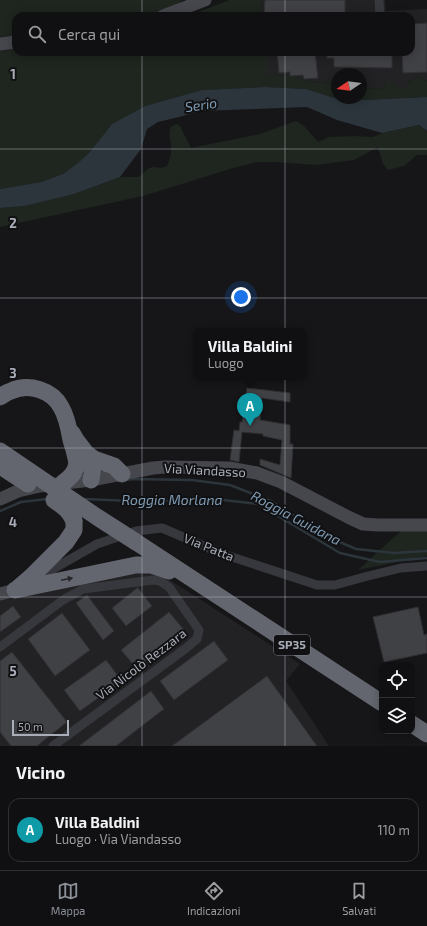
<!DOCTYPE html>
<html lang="it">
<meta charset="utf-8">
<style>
body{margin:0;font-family:"Exo 2",sans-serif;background:#19191b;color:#f1f3f6}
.controls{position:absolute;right:12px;bottom:12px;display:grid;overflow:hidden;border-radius:8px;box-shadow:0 2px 10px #0003}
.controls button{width:36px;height:36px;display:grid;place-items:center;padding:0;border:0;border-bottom:1px solid #303032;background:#101012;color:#f1f3f6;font:20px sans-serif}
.compass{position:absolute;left:331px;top:68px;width:36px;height:36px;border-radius:50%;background:#101012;box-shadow:0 2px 10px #0003;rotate:257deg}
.scale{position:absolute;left:12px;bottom:10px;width:57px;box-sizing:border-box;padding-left:4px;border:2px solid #a8adb8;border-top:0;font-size:11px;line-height:14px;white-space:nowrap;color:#a8adb8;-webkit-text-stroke:3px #111113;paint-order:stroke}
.you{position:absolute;left:241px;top:297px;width:14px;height:14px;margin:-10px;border:3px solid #fff;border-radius:50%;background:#1a73e8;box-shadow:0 0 0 6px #1a73e833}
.badge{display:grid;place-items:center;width:26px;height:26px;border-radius:50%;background:#8c9099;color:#fff;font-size:13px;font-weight:700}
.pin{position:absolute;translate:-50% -33px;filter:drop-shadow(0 1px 2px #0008)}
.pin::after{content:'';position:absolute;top:21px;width:14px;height:12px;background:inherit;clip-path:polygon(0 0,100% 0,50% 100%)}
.popup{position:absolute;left:193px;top:328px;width:114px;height:52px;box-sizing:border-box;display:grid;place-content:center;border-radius:8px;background:#101012;filter:drop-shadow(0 1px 3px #0005);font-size:13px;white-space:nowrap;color:#9c9d9f}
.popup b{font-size:15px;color:#f1f3f6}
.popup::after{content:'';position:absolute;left:50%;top:100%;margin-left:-8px;border:8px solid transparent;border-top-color:#101012}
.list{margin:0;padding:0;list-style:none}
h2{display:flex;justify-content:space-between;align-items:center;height:52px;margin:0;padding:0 16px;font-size:17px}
h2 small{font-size:13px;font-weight:400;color:#9c9d9f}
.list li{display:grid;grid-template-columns:26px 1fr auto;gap:12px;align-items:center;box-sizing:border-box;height:64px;margin:0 8px 8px;padding:0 8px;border:1px solid #303032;border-radius:12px}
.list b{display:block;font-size:15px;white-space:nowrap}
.list p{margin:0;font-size:13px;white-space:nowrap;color:#9c9d9f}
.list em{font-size:13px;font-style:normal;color:#9c9d9f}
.icon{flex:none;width:22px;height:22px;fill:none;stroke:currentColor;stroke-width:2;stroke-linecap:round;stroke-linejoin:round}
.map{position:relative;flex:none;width:427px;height:746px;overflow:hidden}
.search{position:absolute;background:#101012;box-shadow:0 2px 10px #0003;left:12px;right:12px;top:12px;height:44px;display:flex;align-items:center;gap:10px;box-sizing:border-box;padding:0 14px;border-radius:12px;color:#9c9d9f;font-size:15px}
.sheet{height:124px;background:#101012}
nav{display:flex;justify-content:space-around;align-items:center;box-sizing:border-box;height:56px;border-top:1px solid #303032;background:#101012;font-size:11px;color:#9c9d9f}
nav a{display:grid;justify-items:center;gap:2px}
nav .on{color:#8c9099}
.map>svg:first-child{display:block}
.built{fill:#222225}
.green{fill:#1e261f}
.water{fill:#2c353c}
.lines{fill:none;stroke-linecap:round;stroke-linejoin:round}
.stream{stroke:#2c353c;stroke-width:2.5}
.building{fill:#404145;stroke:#303034}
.street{stroke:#37383d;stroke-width:9}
.secondary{stroke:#45474d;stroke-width:13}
.highway{stroke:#63666e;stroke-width:17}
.highway-bridge{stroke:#63666e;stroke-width:17}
.oneway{fill:#26262a}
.grid{fill:none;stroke:#a8adb8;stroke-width:1;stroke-opacity:0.55}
.labels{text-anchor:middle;stroke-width:4;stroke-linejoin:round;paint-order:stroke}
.shield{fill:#111113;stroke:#7b7e86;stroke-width:1}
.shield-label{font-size:12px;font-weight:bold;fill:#a8adb8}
.street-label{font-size:13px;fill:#a8adb8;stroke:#111113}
.water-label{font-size:14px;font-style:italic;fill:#7f9bb3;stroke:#111113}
.grid-label{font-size:13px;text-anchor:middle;font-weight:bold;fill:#a8adb8;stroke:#111113;stroke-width:4;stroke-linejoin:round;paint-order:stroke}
</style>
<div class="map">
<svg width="427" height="746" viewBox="0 0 427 746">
<rect width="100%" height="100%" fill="#161618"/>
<path class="built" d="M262,0h123l1,11 41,-2v72l-11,-4 -6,4 -5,7h-9l-11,-5 -1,7 -6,-2 -17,2v-16h-24v10l-27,-2 -14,-6 -29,-1v-23h144v-36h-155l5,-8z
M156,571l144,93 -14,17 43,65h-329v-147l78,-16z"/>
<path class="green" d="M0,0h183l-11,7 -28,9h-128v20l-16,1z
M230,0h32l-1,8 -5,8h-69z
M16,49v3h251v23l29,1 14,6 27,2v14h24v-8l17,-2 6,2 1,-8 8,1 3,5h9l5,-7 6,-4 11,4v16l-83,4 -38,-12 -41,-2 -63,3 -57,16 -33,18 -23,29 -10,9 -16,12 -22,8 -41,7v-138z
M296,121l8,5 14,16 11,-5 25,-1 19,1 9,-4 37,-8 8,7v23h-10l-13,11 -16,4 -5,-6 -5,-17 -24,13 -38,5 -39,-3h-20l-27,7 -87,27 -143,31v-19l25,-2 49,-12 46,-17h18l11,-9 5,-1 7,1 6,-2c3,-7 5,-13 4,-20 0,-8 -6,-19 6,-22l3,2 11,22 69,-14z
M402,530l25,1v25l-69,14z"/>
<path class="water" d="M265,87l41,2 38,12 83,-4v34l-8,-6 -37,8 -45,-13 -30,-13 -107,4 -21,6 -21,5 -11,7 -6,20 -21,28 -46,17 -49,12 -25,2v-19l41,-7 22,-8 16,-12 10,-9 23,-29 33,-18 57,-16z"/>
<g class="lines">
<path class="stream" d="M126,480l7,-1 59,1 38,5 41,16 57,36 28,12 38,4 33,-2
M84,499l73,3 40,-5 61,7 82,49 40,9 47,-4
M0,511l21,-9 26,-3"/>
</g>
<path class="building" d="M265,0h80v16h-81z
M427,23v49l-24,1 -1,-21h9v-28z
M277,52h38l3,26 -14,1 -1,-4 -13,1v-4l-11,1z
M327,52h65v16l-58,-1v-9h-7z
M247,388l43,5v9l-28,-4 -2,22 30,5v19h3l-2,34 -31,-13v-6l20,6 2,-25 -19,-4v-2l-21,-2 -3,30 -9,-2 4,-30 5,1 1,-9h2z
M137,588h1l14,18 -26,20 -14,-18z
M87,595l27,36 -11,9 -27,-37z
M13,606l8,11 -21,15v-16z
M418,607l6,28 3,-1v19l-43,9 -11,-45z
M169,612l16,19 -48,38 -16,-19z
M62,613l28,37 -35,26 -27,-37z
M214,641l14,19 -54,40 -14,-19z
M12,652l55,70 -30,24h-26l-11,-14v-71z
M106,660l16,21 -42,30 -16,-21z
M267,676l50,70h-145z
M151,691l13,18 -48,37h-37z"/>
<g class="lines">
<path class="street" d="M379,0l1,16
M39,577l58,-33 39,-13 26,-3 58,25 97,32h18l33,-9 33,-8 26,-2
M0,647l63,-47 20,-11 70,-9 7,1 9,6 30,43 -2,9 -12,10 -132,97"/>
<path class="secondary" d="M163,16l42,-16
M0,44l16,-2
M0,499l18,-8 22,-5 51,-6 62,-12 12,-1 64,1 28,5 24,9 67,35 15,7 15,1h49
M0,594l15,-4"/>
<path class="highway" d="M0,397c3,-2 7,-5 11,-6 18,-8 41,-1 50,16 6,10 8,22 10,33 2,6 7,22 5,27 -2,8 -8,12 -13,16
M72,433l4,7 10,13 8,6 20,7 8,8
M91,480l3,-21
M136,542l246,161
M17,589l14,-12 35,-35 8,-12v-9
M15,590l121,-25h15l18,6
M412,724l15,10"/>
<path class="highway-bridge" d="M0,451l97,66 39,25
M0,466l28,18
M54,500c10,7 15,10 20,21"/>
</g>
<defs><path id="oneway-solid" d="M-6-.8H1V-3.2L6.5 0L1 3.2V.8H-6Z"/></defs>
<use class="oneway" href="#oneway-solid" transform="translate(67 579) rotate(-12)"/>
<path class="grid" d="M142,0v16M285,0v16M142,52v694M285,52v694M0,149h427M0,298h427M0,448h427M0,597h427"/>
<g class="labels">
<rect class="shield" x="274" y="635" width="36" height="20" rx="3"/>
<g class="shield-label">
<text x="292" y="649">SP35</text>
</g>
<g class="street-label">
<text transform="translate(205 470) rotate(3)" y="5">Via Viandasso</text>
<text transform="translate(209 547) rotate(22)" y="5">Via Patta</text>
<text transform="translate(141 664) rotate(-37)" y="5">Via Nicolò Rezzara</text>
</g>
<g class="water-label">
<text transform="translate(201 105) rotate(-8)" y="5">Serio</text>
<text x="172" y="505">Roggia Morlana</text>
<text transform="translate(296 518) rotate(28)" y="5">Roggia Guidana</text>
</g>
</g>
<g class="grid-label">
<text x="13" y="79">1</text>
<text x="13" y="228">2</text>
<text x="13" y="378">3</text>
<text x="13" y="527">4</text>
<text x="13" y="676">5</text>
</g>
</svg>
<div class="controls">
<button><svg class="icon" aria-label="locate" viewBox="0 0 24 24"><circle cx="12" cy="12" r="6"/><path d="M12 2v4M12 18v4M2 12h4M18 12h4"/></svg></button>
<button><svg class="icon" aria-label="layers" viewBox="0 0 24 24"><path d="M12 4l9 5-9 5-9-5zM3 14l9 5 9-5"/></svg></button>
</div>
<svg class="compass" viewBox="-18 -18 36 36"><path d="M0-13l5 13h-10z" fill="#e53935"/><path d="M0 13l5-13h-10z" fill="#9c9d9f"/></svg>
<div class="scale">50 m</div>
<div class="you"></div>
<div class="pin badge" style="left:250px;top:426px;background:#0f9aa8">A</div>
<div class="popup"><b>Villa Baldini</b>Luogo</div>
<div class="search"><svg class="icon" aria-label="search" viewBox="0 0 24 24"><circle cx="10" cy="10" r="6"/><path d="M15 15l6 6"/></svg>Cerca qui</div>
</div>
<section class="sheet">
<h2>Vicino<small></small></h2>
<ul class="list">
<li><span class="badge" style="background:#0f9aa8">A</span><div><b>Villa Baldini</b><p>Luogo · Via Viandasso</p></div><em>110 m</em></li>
</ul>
</section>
<nav>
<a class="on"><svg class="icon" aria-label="map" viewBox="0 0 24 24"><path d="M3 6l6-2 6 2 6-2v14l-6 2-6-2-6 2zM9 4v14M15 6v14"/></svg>Mappa</a>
<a><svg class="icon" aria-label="directions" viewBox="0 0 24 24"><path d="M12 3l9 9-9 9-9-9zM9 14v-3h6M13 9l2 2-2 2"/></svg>Indicazioni</a>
<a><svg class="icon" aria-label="saved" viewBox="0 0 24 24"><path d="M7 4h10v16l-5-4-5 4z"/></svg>Salvati</a>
</nav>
